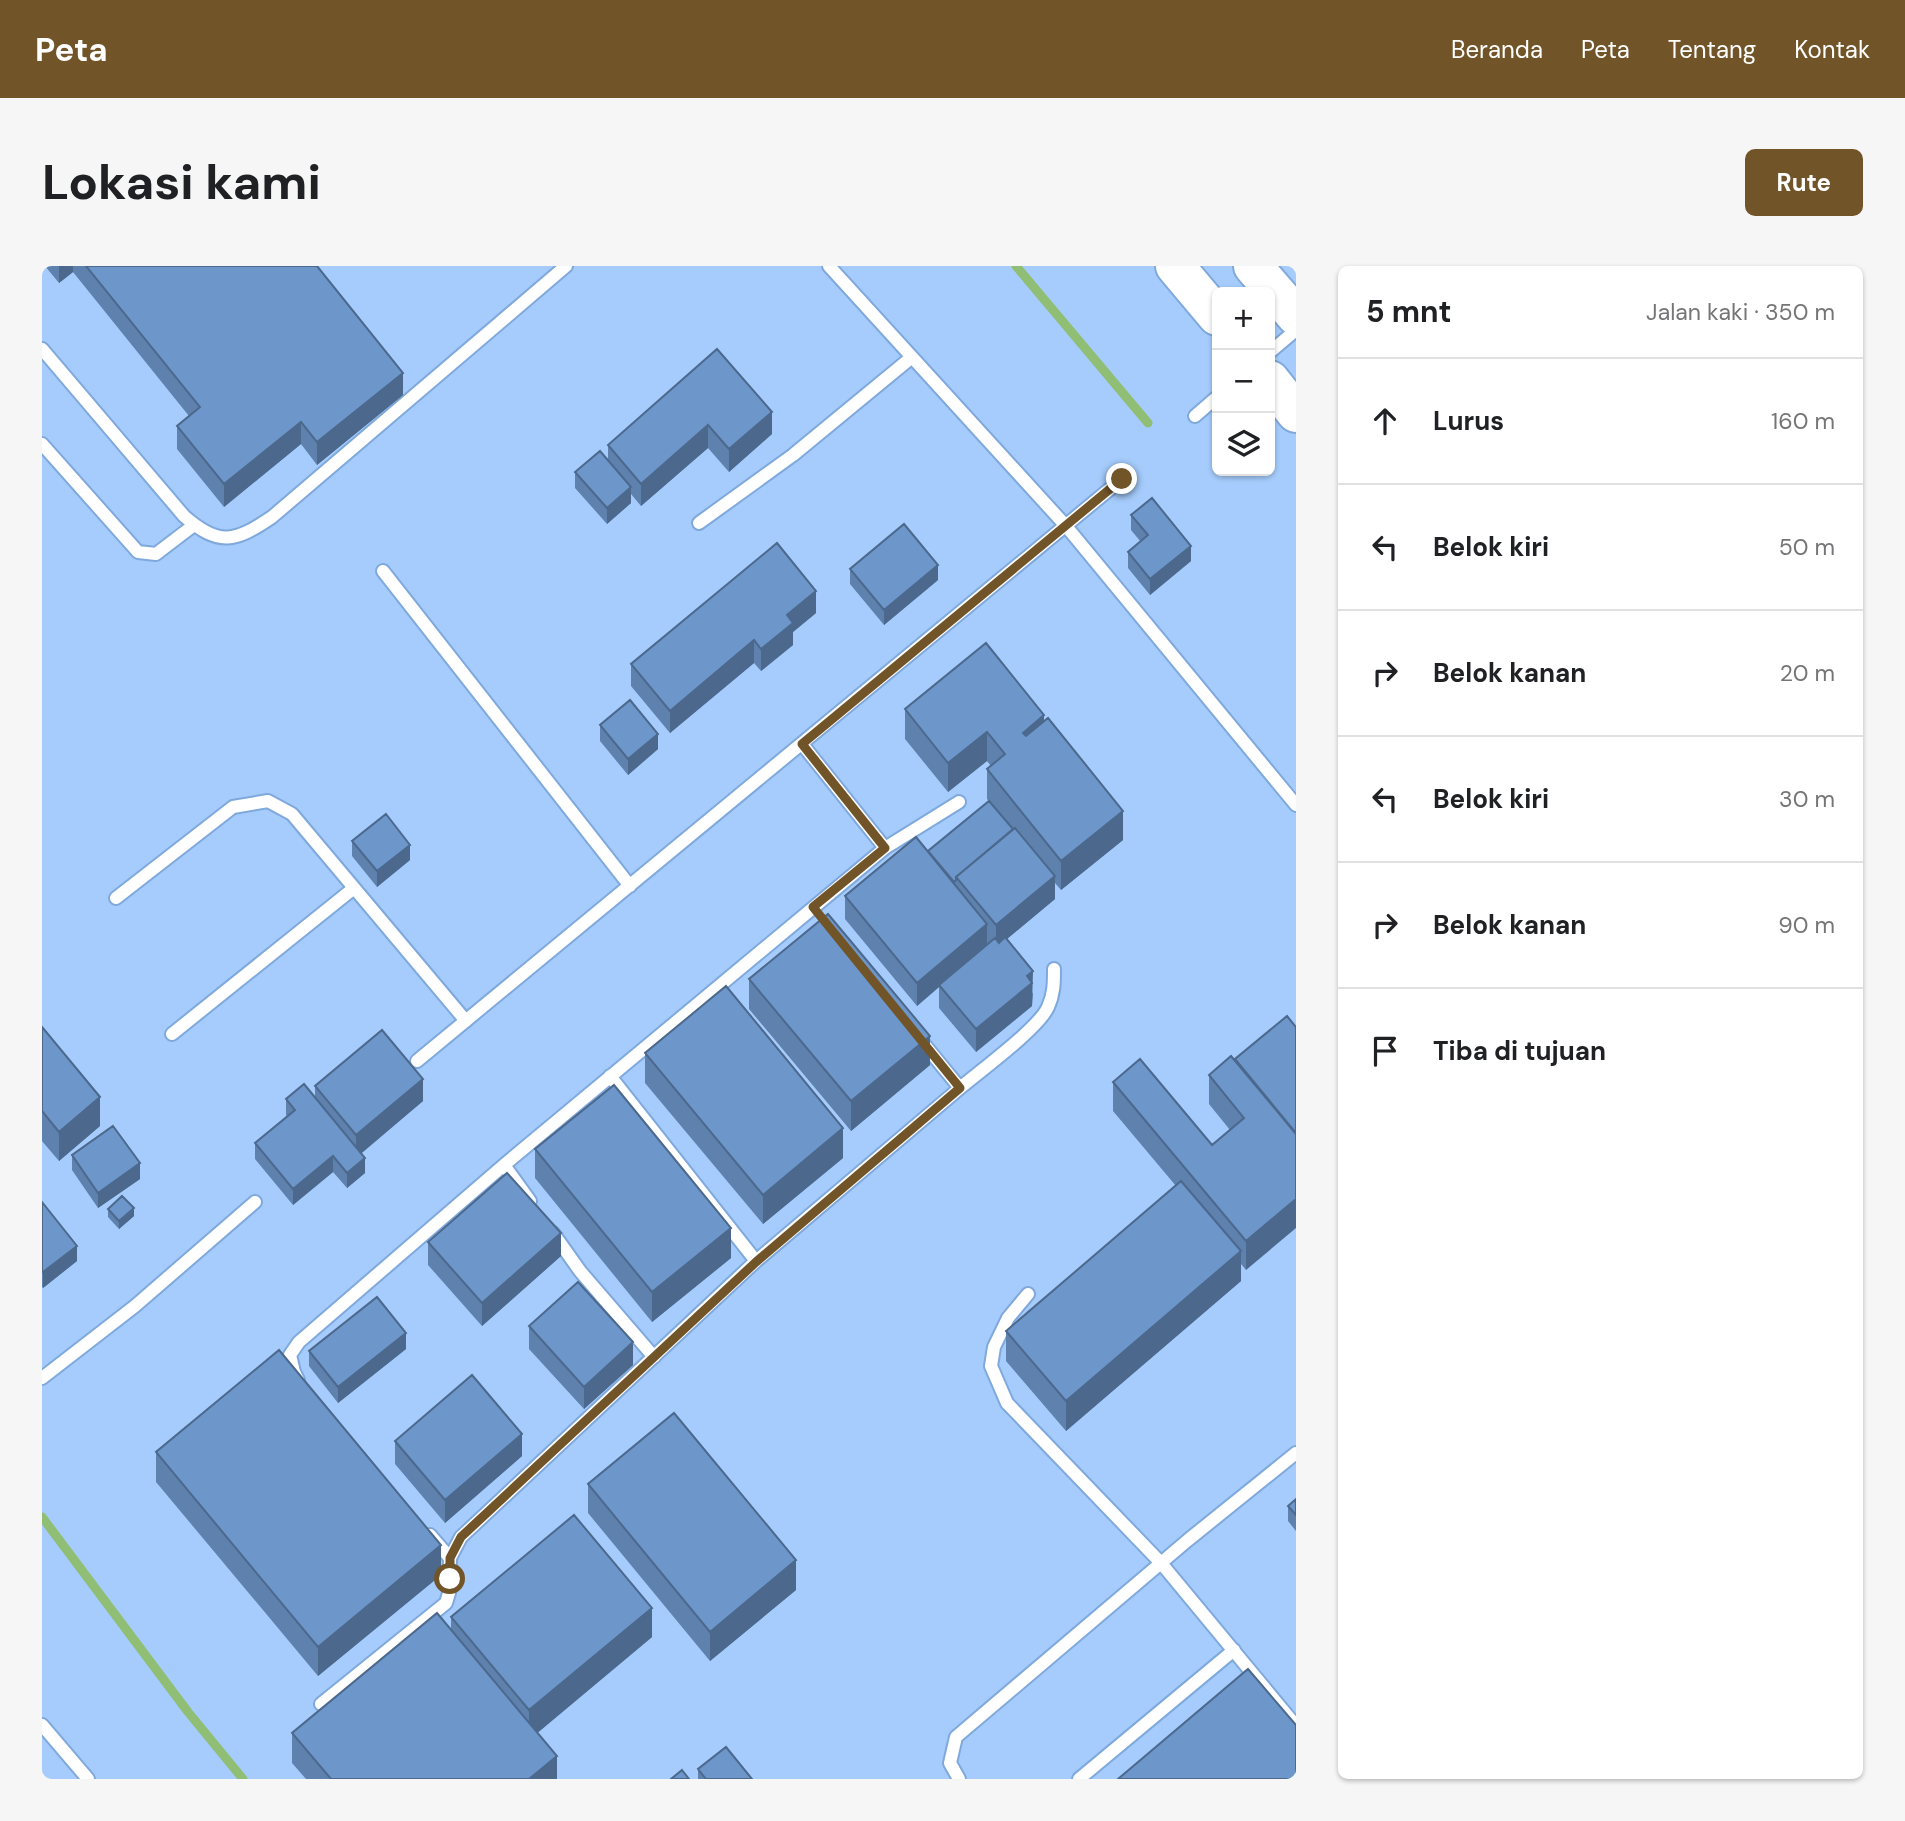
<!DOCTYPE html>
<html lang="id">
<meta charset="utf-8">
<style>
body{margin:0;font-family:"DM Sans",sans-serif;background:#f6f6f6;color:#202124}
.controls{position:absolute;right:21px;top:21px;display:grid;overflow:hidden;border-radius:10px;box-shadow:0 2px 5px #0004}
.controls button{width:63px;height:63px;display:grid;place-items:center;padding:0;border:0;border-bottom:2px solid #e0e0e0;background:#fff;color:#202124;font:35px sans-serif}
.stop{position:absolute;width:21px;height:21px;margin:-16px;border:5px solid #725429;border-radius:50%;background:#fff}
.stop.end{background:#725429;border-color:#fff;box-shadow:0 2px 7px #0008}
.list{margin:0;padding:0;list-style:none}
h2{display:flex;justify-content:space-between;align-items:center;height:91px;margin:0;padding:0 28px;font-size:30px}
h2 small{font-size:23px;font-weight:400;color:#757577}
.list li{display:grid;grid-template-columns:46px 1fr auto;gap:21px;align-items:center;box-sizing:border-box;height:126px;padding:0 28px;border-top:2px solid #e0e0e0}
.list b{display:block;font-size:26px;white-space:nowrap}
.list em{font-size:23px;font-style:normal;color:#757577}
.icon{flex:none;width:38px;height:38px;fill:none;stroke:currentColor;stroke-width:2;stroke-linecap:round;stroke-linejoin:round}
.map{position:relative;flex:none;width:1254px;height:1513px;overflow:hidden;border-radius:10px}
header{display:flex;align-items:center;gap:42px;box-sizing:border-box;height:98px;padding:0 35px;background:#725429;color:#fff}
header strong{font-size:33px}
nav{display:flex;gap:38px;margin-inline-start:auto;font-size:24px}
.intro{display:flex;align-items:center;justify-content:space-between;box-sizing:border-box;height:168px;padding:0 42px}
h1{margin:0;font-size:49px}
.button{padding:18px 32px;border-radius:10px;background:#725429;color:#fff;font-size:24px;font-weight:700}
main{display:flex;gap:42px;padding:0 42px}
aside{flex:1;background:#fff;border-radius:10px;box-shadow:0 2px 5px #0004}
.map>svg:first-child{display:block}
.built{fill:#a5ccfc;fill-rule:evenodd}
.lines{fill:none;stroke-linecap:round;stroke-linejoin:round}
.stream{stroke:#90be74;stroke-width:9}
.service-casing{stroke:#7fa9dd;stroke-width:16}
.trunk-casing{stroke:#7fa9dd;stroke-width:42}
.service{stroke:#fff;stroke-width:12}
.trunk{stroke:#fff;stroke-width:38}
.wall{fill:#5e81ae}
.shaded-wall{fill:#4c698d}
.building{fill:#6d96ca;stroke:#4c698d;stroke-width:2}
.route{stroke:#725429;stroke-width:9}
</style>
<header>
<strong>Peta</strong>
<nav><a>Beranda</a><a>Peta</a><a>Tentang</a><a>Kontak</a></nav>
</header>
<div class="intro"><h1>Lokasi kami</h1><a class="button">Rute</a></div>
<main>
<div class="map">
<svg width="1254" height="1513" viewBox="0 0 1254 1513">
<rect width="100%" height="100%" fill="#b9d3f4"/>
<path class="built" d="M0,0h1254v1513h-1254zM1175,26h53v179h-53z"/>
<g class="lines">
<path class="stream" d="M974,0l132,157
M0,1251l146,195 55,67"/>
<g class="service-casing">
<path id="service" d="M787,0l237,260 230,279
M0,83l142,167c35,31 51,26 88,1l294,-251
M1228,86l26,-22
M1153,150l22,-19
M0,178l96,108 18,2 38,-29
M657,257l94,-68 119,-98
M341,305l247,315
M760,478l83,104
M74,632l117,-91 35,-6 24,13 174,207
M130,768l182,-146
M877,772l41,50c20,-17 79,-60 88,-81 6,-13 6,-24 6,-38
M375,795l705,-582
M568,810l146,185 204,-173
M462,899l26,36
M511,967l27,38 74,86
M986,1028l-20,24 -14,29 -3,19 16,37 154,160 135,163
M0,1112l93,-72 120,-104
M256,1114l-4,-8 -4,-17 9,-13 205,-177 381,-317 74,-46
M388,1269l20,23
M279,1438l125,-101 3,-10 1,-35 11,-21 295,-276
M0,1459l46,54
M917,1513l-9,-16 6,-26 232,-197 108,-87
M1037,1513l155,-129"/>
</g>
<g class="trunk-casing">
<path id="trunk" d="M1133,0l42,50
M1211,0l43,50
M1228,114l26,33"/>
</g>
<use href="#service" class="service"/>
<use href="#trunk" class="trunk"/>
</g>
<path class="wall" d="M3,0h272l86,129 -86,70 -16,-21 -77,63 -47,-58v-23l12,-10 -116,-144 -14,11z
M675,83l55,85 -43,38 -21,-24 -67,58 -10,-12v9l-24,21 -32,-36v-16l33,-12v-15z
M1089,249l60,46 -41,34 -22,-27v-16l13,-10 -10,-12z
M808,303l88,11 -54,45 -34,-41z
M774,347l-23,19v13l-32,26 -7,-8 -84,70 -39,-47v-22z
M863,443l139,12 79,119 -62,50 -6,-7v16l-48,40 26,55 -1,12 -56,46 -37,-44v-21l-22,19 -72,-87v-23l83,-43 61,-52 -2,-2v-30l4,-3 -4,-5 -39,31 -43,-53z
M558,459l58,24 -30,26 -28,-34z
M310,575l58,19 -33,27 -25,-31z
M707,713l181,86 -79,66 -102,-122z
M1245,750l-41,254 -5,-6v17l-175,150 -60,-70v-30l170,-145 -63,-75v-29l99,63 18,-15 -21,-26v-29l26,-14z
M0,761l58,99 -41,35 -17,-20z
M603,787l198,105 -80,66 -118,-141z
M273,820l108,15 -62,52 4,20 -18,15 -14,-16 -40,33 -38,-46v-16l32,-27 -1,-1v-16l29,-1z
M493,883l196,109 -79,64 -117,-144z
M30,889l68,24 -42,29 -26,-38z
M0,936l35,59 -34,27 -1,-1z
M66,943l26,7 -15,13 -11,-12z
M386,976l133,14 -79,70 -54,-61z
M487,1060l104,39 -49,44 -55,-60z
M364,1083l-68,54 -29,-37v-15z
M353,1175l127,15 -77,67 -50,-59z
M114,1186l285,123 -123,101 -162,-194z
M546,1218l208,106 -86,71 -122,-148z
M1254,1233v32l-8,-10v-15z
M409,1351l201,20 -115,96 20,46h-251l-14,-16v-30l159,-104z
M656,1503l54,10h-54z"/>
<path class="shaded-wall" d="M17,0h14v6l-14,11z
M361,107v22l-86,70v-23z
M730,146v22l-43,38v-23z
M259,156v22l-77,63v-23z
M666,159v23l-67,58v-22z
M589,221v16l-24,21v-16z
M1149,280v15l-41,34v-16z
M896,299v15l-54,45v-15z
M774,325v22l-23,19v13l-32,26v-22l26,-34z
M712,374v23l-84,70v-22z
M1002,449v30l-21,17v-29z
M945,466v29l-39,31v-29z
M616,468v15l-30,26v-16z
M1081,545v29l-62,50v-29z
M368,579v15l-33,27v-16z
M1013,610v23l-59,49v-23z
M945,658v23l-48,38v2l-22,19v-23z
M991,705l-1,35 -56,46v-23z
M888,770v29l-79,66v-30z
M381,813v22l-67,57v-23z
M58,831v29l-41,35v-29z
M801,862v30l-80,66v-29z
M291,890v16l-40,33v-16z
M323,892v15l-18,15v-15z
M98,897v16l-42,29v-15z
M1254,933v29l-50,42v-29z
M92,942v8l-15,13v-8z
M689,962v30l-79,64v-30z
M519,967v23l-79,70v-23z
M35,980v15l-34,27v-16z
M1199,985v30l-175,150v-30z
M364,1067v16l-68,54v-16z
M591,1076v23l-49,44v-22z
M480,1168v22l-77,67v-23z
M399,1279v30l-123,101v-29z
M754,1294v30l-86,71v-29z
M610,1342v29l-123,103v-30z
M515,1490v23h-28z"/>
<path class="building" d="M44,0h231l86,107 -86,69 -16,-20 -77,62 -47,-58 23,-19z
M675,83l55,63 -43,37 -21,-24 -67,59 -33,-39z
M558,185l31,36 -24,21 -32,-36z
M1110,232l39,48 -41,33 -22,-27 20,-17 -17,-20z
M862,258l34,41 -54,45 -34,-41z
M735,277l39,48 -29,24 6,8 -32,26 -7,-9 -84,71 -39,-47z
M944,377l58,72 -21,18 3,3 22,-18 75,93 -62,50 -74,-92 18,-15 -18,-22 -39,31 -43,-54z
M588,434l28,34 -30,25 -28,-34z
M947,535l24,28 -57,48v3l-2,2 -26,-31z
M344,548l24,31 -33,26 -25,-30z
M973,562l40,48 -59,49 -40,-48z
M874,571l71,87 -70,59 -72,-87z
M786,648l102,122 -79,65 -102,-122z
M963,671l28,34 -6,5 5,7 -56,46 -37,-44 56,-47 4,5z
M684,720l117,142 -80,67 -118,-142z
M1245,750l9,11v106l-61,-74z
M0,761l58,70 -41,35 -17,-21z
M340,764l41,49 -67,56 -41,-49z
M1189,790l65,78v65l-50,42 -133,-159 27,-23 72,86 32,-27 -35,-43z
M262,818l61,74 -18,15 -14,-17 -40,33 -38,-46 40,-33 -9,-11z
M572,819l117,143 -79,64 -117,-143z
M71,860l27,37 -42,30 -26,-38z
M465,907l54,60 -79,70 -54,-61z
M1139,915l60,70 -175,150 -60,-70z
M80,930l12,12 -15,13 -11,-12z
M0,936l35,44 -34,26 -1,-1z
M536,1016l55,60 -49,45 -55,-61z
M335,1031l29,36 -68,54 -29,-36z
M237,1084l162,195 -123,102 -162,-195z
M430,1109l50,59 -77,66 -50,-59z
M632,1147l122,147 -86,72 -122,-148z
M1254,1233v16l-8,-9z
M532,1249l78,93 -123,102 -78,-93z
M395,1347l120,143 -28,23h-198l-39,-46z
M1206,1403l48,56v54h-178z
M684,1481l26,32h-46l-8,-10z
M640,1504l7,9h-18z"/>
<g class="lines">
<path class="route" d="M408,1313v-21l11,-21 295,-275 204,-174 -147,-181 72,-59 -83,-104 320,-265"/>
</g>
</svg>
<div class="controls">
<button>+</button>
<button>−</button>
<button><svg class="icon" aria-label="layers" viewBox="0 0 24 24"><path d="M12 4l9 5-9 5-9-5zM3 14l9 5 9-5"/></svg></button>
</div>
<div class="stop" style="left:408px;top:1313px"></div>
<div class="stop end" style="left:1080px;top:213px"></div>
</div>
<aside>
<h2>5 mnt<small>Jalan kaki · 350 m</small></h2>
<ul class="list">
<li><svg class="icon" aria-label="ahead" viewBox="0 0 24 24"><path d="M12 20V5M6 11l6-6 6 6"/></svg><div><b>Lurus</b></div><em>160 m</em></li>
<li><svg class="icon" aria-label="left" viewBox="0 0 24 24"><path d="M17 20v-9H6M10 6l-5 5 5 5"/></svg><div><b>Belok kiri</b></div><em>50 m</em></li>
<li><svg class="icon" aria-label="right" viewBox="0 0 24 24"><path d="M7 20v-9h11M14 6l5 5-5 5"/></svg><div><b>Belok kanan</b></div><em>20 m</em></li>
<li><svg class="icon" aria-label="left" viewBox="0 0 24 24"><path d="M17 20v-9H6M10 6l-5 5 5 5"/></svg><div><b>Belok kiri</b></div><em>30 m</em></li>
<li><svg class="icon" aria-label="right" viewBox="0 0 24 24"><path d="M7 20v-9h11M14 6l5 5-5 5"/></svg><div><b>Belok kanan</b></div><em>90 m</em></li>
<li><svg class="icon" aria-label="arrive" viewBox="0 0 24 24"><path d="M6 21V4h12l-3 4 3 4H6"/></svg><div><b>Tiba di tujuan</b></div></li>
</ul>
</aside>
</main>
